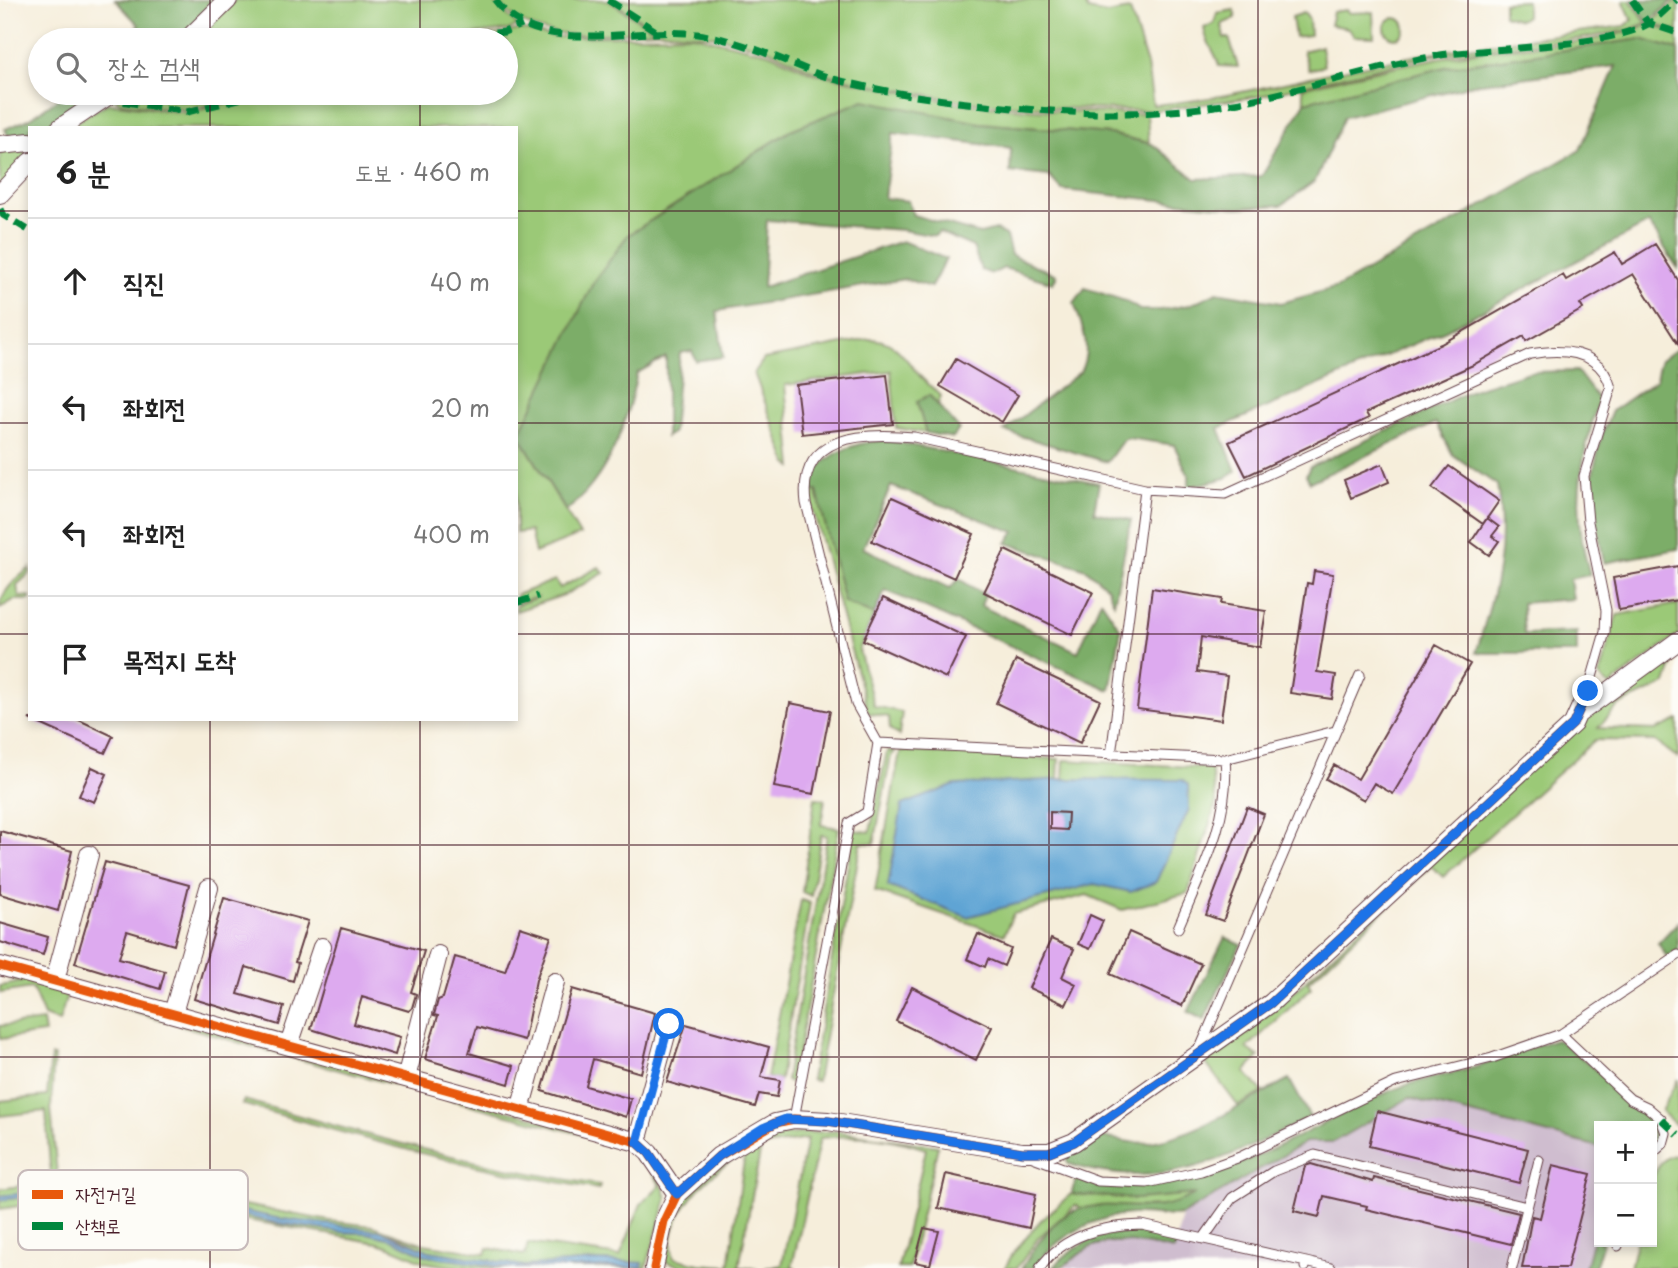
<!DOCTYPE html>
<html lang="ko">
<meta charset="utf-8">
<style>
body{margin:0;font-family:"Playpen Sans","Poor Story",sans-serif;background:#f2f2f2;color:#222}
.controls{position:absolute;right:21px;bottom:21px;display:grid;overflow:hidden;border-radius:0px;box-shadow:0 4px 10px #0003}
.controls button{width:63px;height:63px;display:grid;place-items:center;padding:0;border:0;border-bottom:2px solid #e0e0e0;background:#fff;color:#222;font:35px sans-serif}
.stop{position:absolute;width:21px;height:21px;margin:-16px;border:5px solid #1a73e8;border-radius:50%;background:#fff}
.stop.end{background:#1a73e8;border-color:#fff;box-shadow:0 2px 7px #0008}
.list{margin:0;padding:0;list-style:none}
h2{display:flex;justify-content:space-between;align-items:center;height:91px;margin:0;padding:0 28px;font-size:30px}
h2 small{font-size:23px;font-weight:400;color:#767676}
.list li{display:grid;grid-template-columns:46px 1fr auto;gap:21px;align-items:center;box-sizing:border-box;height:126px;padding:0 28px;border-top:2px solid #e0e0e0}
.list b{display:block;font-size:26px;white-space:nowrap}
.list em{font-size:23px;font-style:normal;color:#767676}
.icon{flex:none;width:38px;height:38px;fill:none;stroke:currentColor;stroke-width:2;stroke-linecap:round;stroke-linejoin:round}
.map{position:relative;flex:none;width:1678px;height:1268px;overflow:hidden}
.search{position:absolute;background:#fff;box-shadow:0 4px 10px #0003;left:28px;top:28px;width:490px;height:77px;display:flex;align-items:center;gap:18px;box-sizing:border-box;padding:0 24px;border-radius:38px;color:#767676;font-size:26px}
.panel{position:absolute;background:#fff;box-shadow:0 4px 10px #0003;left:28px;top:126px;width:490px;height:595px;border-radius:0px}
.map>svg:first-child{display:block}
.industrial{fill:#cfbdcf}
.green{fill:#9bc977;stroke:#727451;stroke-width:2;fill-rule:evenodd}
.forest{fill:#7cad68;stroke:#63664a;stroke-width:2}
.water{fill:#5fa4d4;stroke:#546280;stroke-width:2}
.building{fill:#ddaaef}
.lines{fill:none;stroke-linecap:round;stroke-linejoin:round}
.lane-casing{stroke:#643e45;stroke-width:11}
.street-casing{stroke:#643e45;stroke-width:20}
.lane{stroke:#fff;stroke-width:9}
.street{stroke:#fff;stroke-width:18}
.quiet{stroke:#00873e;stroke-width:7;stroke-dasharray:14 7;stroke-linecap:butt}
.cycleway-casing{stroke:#fdfcf7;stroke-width:13}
.cycleway{stroke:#e8590c;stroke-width:9}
.route{stroke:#1a73e8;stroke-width:9}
.grid{fill:none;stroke:#4a1f2b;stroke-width:2;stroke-opacity:0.55}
.key{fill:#fdfcf7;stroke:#c7baba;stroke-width:2}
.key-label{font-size:19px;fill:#4a1f2b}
</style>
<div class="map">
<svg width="1678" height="1268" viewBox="0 0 1678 1268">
<rect width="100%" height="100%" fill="#fdfcf7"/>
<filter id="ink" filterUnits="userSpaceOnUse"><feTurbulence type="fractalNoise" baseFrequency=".0143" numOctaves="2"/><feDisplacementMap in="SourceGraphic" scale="14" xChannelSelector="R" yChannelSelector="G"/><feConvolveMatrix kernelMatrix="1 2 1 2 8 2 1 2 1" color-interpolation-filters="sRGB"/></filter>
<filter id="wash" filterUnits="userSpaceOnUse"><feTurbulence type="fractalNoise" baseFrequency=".00686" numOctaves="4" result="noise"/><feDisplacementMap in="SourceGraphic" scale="28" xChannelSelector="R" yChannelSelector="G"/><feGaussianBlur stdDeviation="1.57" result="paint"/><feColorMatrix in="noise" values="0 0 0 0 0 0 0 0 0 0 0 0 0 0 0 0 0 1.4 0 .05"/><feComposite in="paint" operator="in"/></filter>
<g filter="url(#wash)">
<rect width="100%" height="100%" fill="#f6eedb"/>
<path class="industrial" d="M1409,1098l190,49v70l-14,51h-522l25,-20 16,-5 28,-1 42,8 8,-35 124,-74 27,1z"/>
<path class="green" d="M235,0h257l26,26 -10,4 -84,10h-230z
M497,0h110l48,31c-53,1 -123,18 -158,-31z
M610,0h473l5,10 19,4 23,-4 17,55 6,40c74,-6 142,-26 214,-40 85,-18 171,-28 258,-39l7,-6 -9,-20h7l16,23 -18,7 -45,8 -150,17 -173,41 -107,15 -118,-4 -78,-7 -83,-15 -60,-14 -44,-21 -54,-14 -58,-5z
M1678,0v32l-27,-9z
M1526,1v15l-6,4 -16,-5v-13z
M1234,10l2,8 -14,6 2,14h5l9,29 -19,-1c-3,-14 -13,-22 -15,-38l10,-5 3,-10z
M1346,10l3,3 24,-1 1,25 -20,-1 -6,-8 -18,-3 3,-13z
M1304,13l5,6 1,16 -15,2 -3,-20z
M1385 28a10 10 0 1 1 20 0a10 10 0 1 1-20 0Z
M1649,24l29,10v16l-37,-11 -195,28 -141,35 -3,-14c63,-15 125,-30 189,-38 53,-6 108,-5 158,-26z
M520,29l34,8 139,-2 76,18 44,20 143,30 79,7 112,4 2,29 -39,-9 -130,-11 -187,6 -166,107 -108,199 61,100 -45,18 -5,-22 -14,2v-405h-450l42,-25 79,10 82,-20h237v-53h-68l66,-6z
M1321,46l3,20 -15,4 -6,-19z
M122,93h138l-73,17 -66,-7 -5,-3z
M30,143v13l-30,34v-42z
M869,339c27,0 35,19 51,37 6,7 14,13 21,20l-3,9 -9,-10 -12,7 9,31 -30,-5 -5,-57 -106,14 8,82 -5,-3 -34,-91 10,-14z
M808,491h9l27,111 30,13 -15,35 15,56 28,6 -3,24 -9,-7 -1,-12 -21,-4z
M599,567l5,6 -40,22 -48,16v-6l23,-8 -23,5v-7l39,-15 5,8z
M30,568v5l-13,12 2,12 11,-1v4h-16l-14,8c0,-16 17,-30 30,-40z
M1678,604v31l-69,51 -10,-10 18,-61z
M1678,648l-12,36 -47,21 -21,23 58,2 22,-10v38l-23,-17 -60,-1 -152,137 -12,-11 -123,116 3,6 -64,60 12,9 -14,15 18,20 -25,14 -34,-45 75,-55 309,-294z
M887,751l8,1 -4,4 -17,88 -13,-1 -44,238 -6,-1 43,-250 16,2z
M900,751l159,8 -1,21 5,-1 1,-19 147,8 5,35 -28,90 -66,17 -35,-15 -74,19 -9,21 -129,-44z
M815,798l10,1 -4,26 18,3 -46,255 -7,-3 41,-244 -6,-1 -10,61 -9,-4z
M801,900l9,3 -30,177 -13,-2z
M0,970l630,174c26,24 26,23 37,54l-21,70h-80l45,-3 30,2 1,-4 -47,-2 -70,5 -96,-15 -34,-16 -119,-17 -81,-17 -86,-3 -53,-8 -56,6v-7l51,-8 -5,-70 -46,5v-15l47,-5 4,-40h3l-3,52 7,78 144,11 128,24 43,5 51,18 62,10 2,-6 37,7 3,-12 92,13 21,-52 19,-19 -11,-18 -20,-20 -354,-94 -207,-61 -9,30 -15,-6 -12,-28 -32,5v-7l23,-4 -23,-7z
M43,1021l2,12 -45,6v-13z
M1678,1079v48l-17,-16z
M244,1100c118,34 234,67 356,85l-1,4c-122,-18 -239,-51 -357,-85z
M835,1131l103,15 -29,122h-11l28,-119c-34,-12 -70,-15 -106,-11l-28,129 4,1h-31l17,-3 25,-126 -46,8 -22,120 19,1h-67l-25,-6c-4,-52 38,-97 84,-118 26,-11 58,-11 85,-13zM745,1153l-16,113 -30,-2 -25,-6c-14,-39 40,-91 71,-105z
M1678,1154v114h-48l6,-26h16c0,-28 -11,-82 26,-88z
M1197,1193l-24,13 -92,2 -5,-3 -37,32 -22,31h-12l8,-15 27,-32 31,-27 66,5z
M51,1194l35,8 106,2 81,18 67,10 27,1 25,6 36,17 82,12c-27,0 -59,0 -85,-6 -16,-6 -30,-14 -47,-19l-205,-36 -67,2 -61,-7 -45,7v-9z"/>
<path class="forest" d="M115,0h108l-43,40h-55l14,-15z
M1633,0h41l-26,22z
M1641,39l37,11v219l-29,-46 -203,107 -227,98 17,43 -10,7 -37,9v-11l-15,-31 -46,-7 -5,2 -16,22 -103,-31 76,-59c13,-24 2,-46 -6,-69l11,-15 40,13 15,9h21l28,-5 28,-13 64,11 57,-16 242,-137 36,-84 -135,17 -137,34 -29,64 -33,24 -45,3 -175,-18 -13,-14 -39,-4 1,-24 -118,-15 -9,65 24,3 5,14 67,19 16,-4 10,6 5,19 46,20 -4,8 -49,-15 -12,6 -11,-4 -8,-23 -34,-15 -4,4 -33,-6 -135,-10 -4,67 139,-46 44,18 -15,28 -26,-8 -188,32 6,46 -27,4 -4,-10 -12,2 -7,79 -7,5v-80l-29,16c-11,53 -28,104 -71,138l-47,-76 73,-150 35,-49 166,-107 71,-29 116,23 130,11 42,10 44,35 66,-3 43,-74 141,-35z
M66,93h38l-51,32 -23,3v7l-20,5 -5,-11 24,-10z
M1678,349v200l-74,14 -14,-78 12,-50 10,-24 44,-31 4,-20z
M1577,371l22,29c-20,63 -28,110 -9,175l-20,4 3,20 -51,4 2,31 53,-2v21h-101c19,-63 32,-101 21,-168l-44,-30 -17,-32 -126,59 -4,-7 4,-8 162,-77 57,-18z
M929,395l30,34 -6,9 -27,-5 -9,-31z
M886,440l213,43 -5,29 37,8 -17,83 -7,-16 -21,-18 -79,-26 8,-11 -124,-46 -28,62 87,40 9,-9 26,16 -4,11 97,46 23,-52 20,30 -11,60 -225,-100 -11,25 -30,-13 -27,-111h-9c8,-36 45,-49 78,-51z
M1678,922v28l-11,7 -9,-14z
M1225,937l16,8 -37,75 -16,-8z
M1557,1040c7,2 97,77 101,84 6,9 2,17 -6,23v-21h-53v21l-190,-49 -76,44h-27l-124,73c-17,3 -33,-2 -50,-1 -37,2 -77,23 -98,54h-12c13,-22 34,-55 61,-60 42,-9 68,11 112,-14l-58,5 -66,-5 6,-17c118,32 208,-39 311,-85 31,-14 66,-17 98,-28 23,-7 47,-20 71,-24z
M1289,1079l21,38c-81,41 -148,77 -241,47l-3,-4 1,-4 25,-18c18,-3 38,8 59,4 49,-8 94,-40 138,-63z
M1599,1217v25h4l-8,26h-10z
M1134,1232l44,7 -4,11c-27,-5 -56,-14 -83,-3 -14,6 -23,21 -38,21 22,-26 47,-35 81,-36z"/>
<path class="water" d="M1063,779l119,1 6,5 1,24 -33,73 -25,10 -37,-8 -127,33 -79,-31 14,-81 53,-20z
M56,1190l53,8 87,3 80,17 105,13 48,20 96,15 70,-5 48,2 -1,4 -132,1 -82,-12 -36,-17 -25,-6 -27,-1 -67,-10 -81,-18 -106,-2 -35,-8 -51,6v-4z"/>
<g id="blocks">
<path class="building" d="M1655,244l23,36v64l-45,-70 -53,30 3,5 -57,32 -2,-5 -51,29 -107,48 3,5 -123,58 -17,-34 212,-98 122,-69 3,5 49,-28 7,12z
M956,359l62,36 -16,27 -62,-36z
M887,375l6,49 -91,10 -6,-49z
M1382,464l7,18 -38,16 -7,-18z
M1449,466l50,35 -16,23 -51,-36z
M892,497l82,37 -20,44 -82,-37z
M1487,518l12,9 -7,9 7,5 -10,14 -18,-13z
M1005,550l88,42 -21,43 -88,-43z
M1678,566v34l-59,10 -6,-32z
M1314,571l19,3 -16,98 19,3 -4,24 -42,-6 17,-110 5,1z
M1152,588l70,11 -1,5 45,7 -6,36 -59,-10 -4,35 30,4 -6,44 -84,-11z
M883,598l83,39 -20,41 -83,-38z
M1436,645l34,19 -77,130 -19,-11 -10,17 -38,-21 8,-14 24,14z
M1016,660l84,40 -20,43 -84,-40z
M790,703l40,8 -16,83 -40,-7z
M29,719h48l36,17 -8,17z
M92,767l15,7 -13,28 -15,-6z
M1247,807l17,7 -41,107 -17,-6z
M1050,812l18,1 -1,17 -17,-1z
M0,831l72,20 -14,60 -58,-17z
M105,862l84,23 -15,60 -47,-14 -8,27 46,13 -5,18 -85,-26z
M224,898l84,23 -13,41 3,1 -5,18 -47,-14 -8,27 46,13 -5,18 -85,-26z
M1090,915l13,6 -13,28 -12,-5z
M0,923l48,14 -5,18 -43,-13z
M520,927l31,10 -15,43 -12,60 -47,-13 -8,26 45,13 -5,18 -84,-25 13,-43 -4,-1 4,-15 5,-2 12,-41 50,14z
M341,928l83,23 -13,41 5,2 -4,14 -3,3 -47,-14 -8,27 46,13 -5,18 -84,-26z
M1129,932l72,32 -19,42 -72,-32z
M978,934l33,15 -7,17 -16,-7 -3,8 -18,-8z
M1051,939l23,10 -12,28 14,7 -10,21 -37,-17z
M912,987l80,40 -16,33 -80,-39z
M572,989l83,24 -14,60 -48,-14 -7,27 45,13 -5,18 -84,-26z
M686,1024l83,23 -8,30 19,3 -3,17 -18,-3 -4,13 -88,-25z
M1377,1111l151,38 -9,34 -150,-37z
M1311,1164l62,18 1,-4 145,35 -8,31 -145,-35 1,-3 -43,-10 -5,21 -25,-6 11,-45z
M1553,1165l38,9 -24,94h-45l10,-52 8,2z
M946,1174l90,20 -7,34 -91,-20z
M924,1228l15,3 -9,34 -15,-3z"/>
</g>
</g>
<g filter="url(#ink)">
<use href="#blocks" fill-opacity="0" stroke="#643e45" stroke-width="2"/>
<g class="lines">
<g class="lane-casing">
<path id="lane" d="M878,743l347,16 110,-28
M1111,755l34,-266
M1178,928c22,-53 53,-109 47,-169
M1561,1034l69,65 17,8 14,12 5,14 -3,11 -11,10
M1199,1051l161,-376
M794,1119l55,-296 18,-11 11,-69 -22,-39 -50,-201c-9,-69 57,-71 108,-66l231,52 80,5 305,-140c34,-6 71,-4 81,34l-27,88 4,46 18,88 -1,22 -17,59
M1033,1157l65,24 49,2 54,-12 39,-14 156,-75 96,-24 69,-24 117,-79
M1203,1239l29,-41 42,-27 41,-16 212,52
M1618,1246l1,-4
M1305,1267l1,-5 25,6
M1040,1268c24,-34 63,-42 102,-43l164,37
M1512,1268l27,-108"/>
</g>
<g class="street-casing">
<path id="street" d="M187,40l41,-40
M60,128l52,-35
M0,145l30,-3
M0,194l30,-32
M1578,714l100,-73
M0,966l637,176 12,11 28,41
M55,980l34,-125
M173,1013l36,-125
M289,1045l33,-98
M406,1078l32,-123
M520,1110l35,-128
M637,1142l32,-118
M654,1268l10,-47 13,-27 42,-38 56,-33 19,-4 34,2 194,31h27l25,-10 197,-139 302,-279 15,-33"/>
</g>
<use href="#lane" class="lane"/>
<use href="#street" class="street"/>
<path class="quiet" d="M495,0c44,60 138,25 202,34 42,6 78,23 116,38 35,14 106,25 145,30 83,10 173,17 257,4 79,-11 154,-40 233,-52 49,-6 162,-8 200,-30 10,-6 19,-16 28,-24
M608,0l51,33
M1632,0l16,23 30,10
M432,40l72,-8 18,-7
M103,98l84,14 76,-19
M0,209l3,6 27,16
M516,603l22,-7
M1661,1119l17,16"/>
<g class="cycleway-casing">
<path id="cycleway" d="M0,966l637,176 12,11 28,41
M654,1268l10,-47 13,-27 42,-38 56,-33 19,-4 34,2 194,31h27l25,-10 197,-139 302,-279 15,-33"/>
</g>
<use href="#cycleway" class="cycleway"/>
</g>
</g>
<g class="lines" filter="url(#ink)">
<path class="route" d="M669,1024l-32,118 12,11 28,41 42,-38 44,-28 23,-9 42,2 194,31h27l25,-10 197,-139 302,-279 15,-33"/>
</g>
<path class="grid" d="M210,0v40M420,0v40M629,0v1268M839,0v1268M1049,0v1268M1258,0v1268M1468,0v1268M210,93v35M420,93v35M0,211h30M516,211h1162M0,423h30M516,423h1162M0,634h30M516,634h1162M210,719v549M420,719v549M0,845h1678M0,1057h1678"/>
<rect x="18" y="1170" width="230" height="80" rx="10" class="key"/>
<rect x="32" y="1190" width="31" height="9" fill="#e8590c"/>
<rect x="32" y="1222" width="31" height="8" fill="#00873e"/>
<g class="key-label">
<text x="75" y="1201">자전거길</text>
<text x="75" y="1233">산책로</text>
</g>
</svg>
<div class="controls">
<button>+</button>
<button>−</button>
</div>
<div class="stop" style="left:669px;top:1024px"></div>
<div class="stop end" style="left:1588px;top:691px"></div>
<div class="search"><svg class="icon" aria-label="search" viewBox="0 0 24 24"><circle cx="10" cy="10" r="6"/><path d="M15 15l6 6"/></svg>장소 검색</div>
<section class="panel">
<h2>6 분<small>도보 · 460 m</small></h2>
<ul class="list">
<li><svg class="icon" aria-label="ahead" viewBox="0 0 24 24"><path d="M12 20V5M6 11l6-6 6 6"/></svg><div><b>직진</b></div><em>40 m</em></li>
<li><svg class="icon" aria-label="left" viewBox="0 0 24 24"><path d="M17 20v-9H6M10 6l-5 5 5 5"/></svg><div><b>좌회전</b></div><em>20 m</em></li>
<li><svg class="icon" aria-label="left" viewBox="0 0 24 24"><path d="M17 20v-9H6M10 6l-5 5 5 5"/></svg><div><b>좌회전</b></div><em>400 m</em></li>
<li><svg class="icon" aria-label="arrive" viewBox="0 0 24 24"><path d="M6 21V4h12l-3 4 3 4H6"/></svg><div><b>목적지 도착</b></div></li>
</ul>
</section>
</div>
